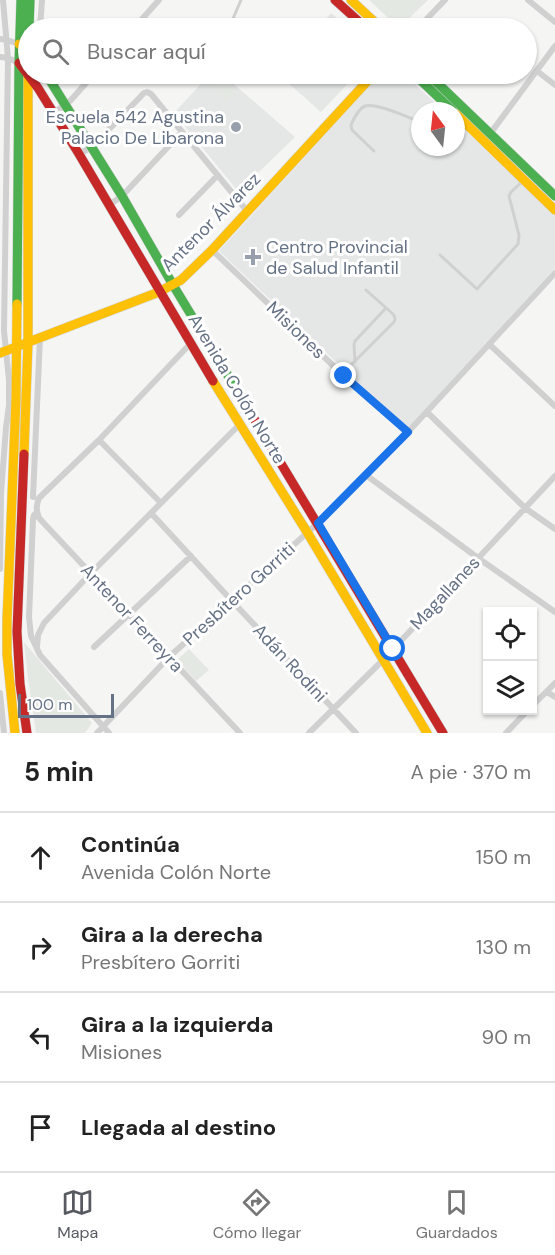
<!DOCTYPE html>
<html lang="es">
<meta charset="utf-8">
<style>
body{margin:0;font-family:"DM Sans",sans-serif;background:#f2f2f2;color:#222}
.controls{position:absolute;right:18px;bottom:18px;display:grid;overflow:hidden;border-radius:0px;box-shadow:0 2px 4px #0004}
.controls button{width:54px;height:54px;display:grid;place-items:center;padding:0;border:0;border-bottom:2px solid #e0e0e0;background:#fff;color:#222;font:30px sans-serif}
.compass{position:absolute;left:411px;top:102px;width:54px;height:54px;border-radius:50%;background:#fff;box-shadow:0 2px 4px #0004;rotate:345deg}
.scale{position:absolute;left:18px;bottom:15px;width:96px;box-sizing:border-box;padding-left:6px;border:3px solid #657185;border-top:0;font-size:16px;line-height:21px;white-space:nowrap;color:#657185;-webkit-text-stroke:4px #fff;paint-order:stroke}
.stop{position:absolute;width:18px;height:18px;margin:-14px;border:4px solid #1a73e8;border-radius:50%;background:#fff}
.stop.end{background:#1a73e8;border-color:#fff;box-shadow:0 2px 6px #0008}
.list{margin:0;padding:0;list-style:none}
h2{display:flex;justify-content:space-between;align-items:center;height:78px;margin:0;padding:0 24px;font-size:26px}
h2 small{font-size:20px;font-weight:400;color:#767676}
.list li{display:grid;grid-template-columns:39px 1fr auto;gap:18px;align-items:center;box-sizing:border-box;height:90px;padding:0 24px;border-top:2px solid #e0e0e0}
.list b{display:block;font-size:22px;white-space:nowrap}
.list p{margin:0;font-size:20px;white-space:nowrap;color:#767676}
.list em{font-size:20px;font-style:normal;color:#767676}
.icon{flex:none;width:33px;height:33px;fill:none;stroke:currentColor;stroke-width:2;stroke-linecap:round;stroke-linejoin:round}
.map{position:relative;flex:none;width:555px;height:733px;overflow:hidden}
.search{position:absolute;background:#fff;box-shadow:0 2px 4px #0004;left:18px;right:18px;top:18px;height:66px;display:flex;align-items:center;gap:15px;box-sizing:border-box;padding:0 21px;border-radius:33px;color:#767676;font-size:22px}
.sheet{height:438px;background:#fff}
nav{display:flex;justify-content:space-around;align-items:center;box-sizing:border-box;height:84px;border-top:2px solid #e0e0e0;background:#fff;font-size:16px;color:#767676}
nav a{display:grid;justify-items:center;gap:3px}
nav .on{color:#575a60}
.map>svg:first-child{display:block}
.built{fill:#e5e6e6}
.green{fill:#e4e8e2}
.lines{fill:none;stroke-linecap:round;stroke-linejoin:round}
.fast-casing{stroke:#d1d2d3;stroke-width:10}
.slow-casing{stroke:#d1d2d3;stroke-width:10}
.jam-casing{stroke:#d1d2d3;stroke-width:10}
.lane{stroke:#d0d0d1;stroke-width:3}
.street{stroke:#d0d0d1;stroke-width:6}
.fast{stroke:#4caf50;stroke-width:9}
.slow{stroke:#ffc107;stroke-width:9}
.jam{stroke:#c62828;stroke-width:9}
.route{stroke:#1a73e8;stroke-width:8}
.poi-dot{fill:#979fac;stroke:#fff;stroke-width:2}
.labels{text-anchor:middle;stroke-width:6;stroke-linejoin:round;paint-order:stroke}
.poi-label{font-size:18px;fill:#657185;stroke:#fff;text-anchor:end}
.street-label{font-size:18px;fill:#657185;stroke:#fff}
</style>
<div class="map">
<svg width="555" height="733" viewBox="0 0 555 733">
<rect width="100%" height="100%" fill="#f5f5f4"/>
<path class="built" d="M331,13l18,15h-31z
M210,74h12l73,63 -34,33 -24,20 -63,-77z
M278,74h79l-36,38z
M381,74h23l40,37h-24v36h36v-25l99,93v53l-148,161 -188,-178z"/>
<path class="green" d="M369,0h59l-29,28z
M214,74h5l17,16 -10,11 -20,-19z
M24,642l68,81 -7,10h-49l-8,-55z
M189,649l20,21 -13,11 -19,-21z"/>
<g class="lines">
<g class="fast-casing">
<path id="fast" d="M29,28l1,-28
M46,74l76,122 51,89 77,127
M414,74l39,37
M428,74l127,122
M17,304l2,-241 2,-63"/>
</g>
<g class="slow-casing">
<path id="slow" d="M351,0l30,28
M19,44l9,8
M456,114l99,96
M0,353l159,-61 22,-12 31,-30 162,-176
M213,381l94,151 120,201
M24,454l4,-112v-282
M15,733l-8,-79v-34l9,-222 1,-94"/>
</g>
<g class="jam-casing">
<path id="jam" d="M335,0l31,28
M19,63l19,25 41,66 134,227
M250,412l193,321
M24,454l-7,178 3,52 7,49"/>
</g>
<path class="lane" d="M229,28l12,-28
M175,74l-1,5c6,5 11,-1 15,-5
M434,111l8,-8
M374,151l-22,-21 -1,-5c3,-7 7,-16 14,-19 11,-4 45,12 55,16
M440,255l37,34 41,-45 1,-9 -10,-39 2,-4 12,-11
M355,362l-1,-18 1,-3 31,-33
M342,374l52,-52 1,-3 -1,-4 -28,-25"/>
<path class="street" d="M528,0l27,22
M40,28l2,-28
M134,28l25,-28
M418,28l27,-28
M0,39l7,1 12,4
M0,57l8,1 11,5
M537,71l18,14
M54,113l17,-13 23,-26
M484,142l71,-96
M79,154l13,-7 52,-54 3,-1 4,2 96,117
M109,205l13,-9 60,-64
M179,215l38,-39
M212,250l130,124 66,58
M190,344l-91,96 -60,58c-3,8 -3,12 0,20l201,215
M489,344l66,62
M427,412l98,96 30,21
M99,440l62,63
M366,475l112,83 77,54
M33,497l7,-160
M37,512l-3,3 -1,4 -4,98 2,19 9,19 69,78
M151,513l81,88 124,132
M0,569l1,-76 5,-65 3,-23v-25l-5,-49 4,-273 -5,-58
M37,647l1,-12 6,-12 47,-50 148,-148
M94,647l97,-91
M547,692l8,5
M0,693l4,40
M532,706l23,-23
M97,733l72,-76 149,-134 48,-48 42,-43 147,-159
M309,733l74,-73 172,-184
M506,733l22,-23"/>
<use href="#fast" class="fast"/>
<use href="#slow" class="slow"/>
<use href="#jam" class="jam"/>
</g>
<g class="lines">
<path class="route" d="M344,376l64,56 -90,91 75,126"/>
</g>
<g class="poi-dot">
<circle cx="236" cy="127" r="6"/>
<path d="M250 248h6v6h6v6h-6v6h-6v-6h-6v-6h6z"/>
</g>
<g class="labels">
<g class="poi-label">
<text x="224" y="123">Escuela 542 Agustina<tspan x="224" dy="21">Palacio De Libarona</tspan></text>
<text x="266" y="253" text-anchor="start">Centro Provincial<tspan x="266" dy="21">de Salud Infantil</tspan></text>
</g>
<g class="street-label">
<text transform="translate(211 222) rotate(-45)" y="6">Antenor Álvarez</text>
<text transform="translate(296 330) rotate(44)" y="6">Misiones</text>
<text transform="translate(237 389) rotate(59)" y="6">Avenida Colón Norte</text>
<text transform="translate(445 593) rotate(-47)" y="6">Magallanes</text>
<text transform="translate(239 594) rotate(-42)" y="6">Presbítero Gorriti</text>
<text transform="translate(132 618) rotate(47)" y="6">Antenor Ferreyra</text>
<text transform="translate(290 663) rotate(47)" y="6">Adán Rodini</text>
</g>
</g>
</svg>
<div class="controls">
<button><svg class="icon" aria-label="locate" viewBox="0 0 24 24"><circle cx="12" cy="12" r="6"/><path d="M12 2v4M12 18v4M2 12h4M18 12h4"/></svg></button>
<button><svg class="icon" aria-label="layers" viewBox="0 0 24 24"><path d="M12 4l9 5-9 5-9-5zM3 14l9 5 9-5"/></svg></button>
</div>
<svg class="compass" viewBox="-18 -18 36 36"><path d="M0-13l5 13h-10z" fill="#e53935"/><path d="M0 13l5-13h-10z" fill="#767676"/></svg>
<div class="scale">100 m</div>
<div class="stop" style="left:393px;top:649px"></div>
<div class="stop end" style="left:344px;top:376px"></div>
<div class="search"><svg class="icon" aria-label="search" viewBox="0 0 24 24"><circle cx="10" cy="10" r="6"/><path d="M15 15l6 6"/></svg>Buscar aquí</div>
</div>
<section class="sheet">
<h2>5 min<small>A pie · 370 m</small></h2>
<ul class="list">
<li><svg class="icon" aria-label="ahead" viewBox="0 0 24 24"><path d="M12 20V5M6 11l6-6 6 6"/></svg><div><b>Continúa</b><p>Avenida Colón Norte</p></div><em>150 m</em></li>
<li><svg class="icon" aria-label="right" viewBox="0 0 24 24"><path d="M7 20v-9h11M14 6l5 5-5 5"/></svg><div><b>Gira a la derecha</b><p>Presbítero Gorriti</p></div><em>130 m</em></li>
<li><svg class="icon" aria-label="left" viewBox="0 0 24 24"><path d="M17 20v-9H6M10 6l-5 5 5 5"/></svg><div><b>Gira a la izquierda</b><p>Misiones</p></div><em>90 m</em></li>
<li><svg class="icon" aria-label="arrive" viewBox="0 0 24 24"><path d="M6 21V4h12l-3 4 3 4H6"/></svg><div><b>Llegada al destino</b></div></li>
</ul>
</section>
<nav>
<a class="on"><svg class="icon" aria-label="map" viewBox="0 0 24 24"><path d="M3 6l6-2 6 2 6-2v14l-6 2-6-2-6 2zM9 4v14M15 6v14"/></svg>Mapa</a>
<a><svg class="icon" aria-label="directions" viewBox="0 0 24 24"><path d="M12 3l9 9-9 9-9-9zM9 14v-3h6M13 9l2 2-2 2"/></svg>Cómo llegar</a>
<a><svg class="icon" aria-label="saved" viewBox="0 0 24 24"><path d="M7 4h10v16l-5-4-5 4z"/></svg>Guardados</a>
</nav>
